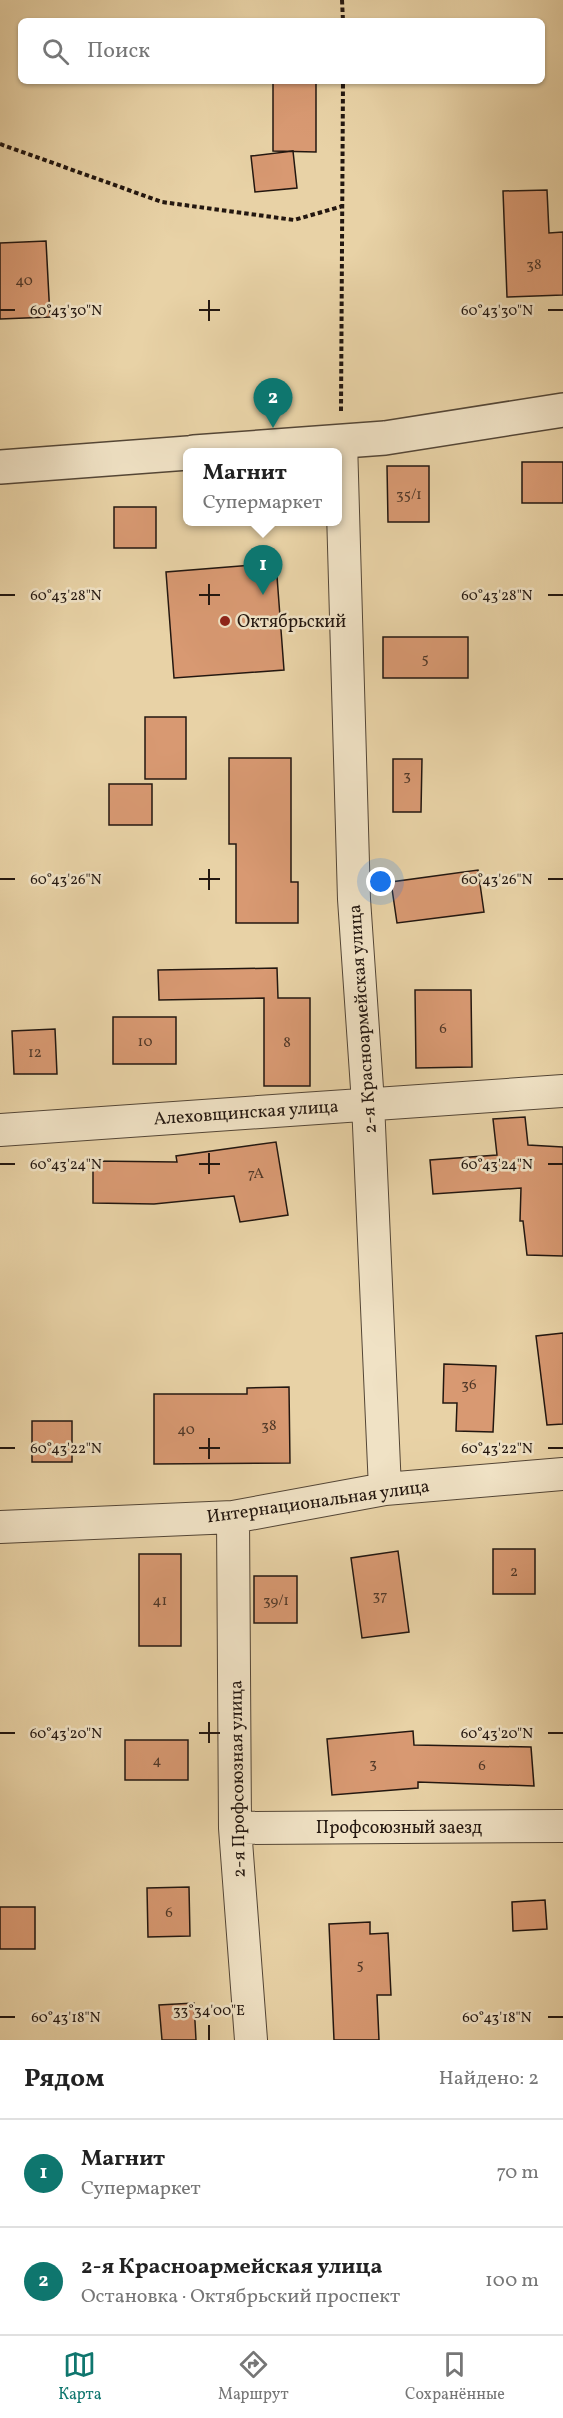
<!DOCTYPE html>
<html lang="ru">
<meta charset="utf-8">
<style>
body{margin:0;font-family:Vollkorn,serif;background:#f6f6f6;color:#222}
.you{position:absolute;left:381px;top:882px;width:21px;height:21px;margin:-15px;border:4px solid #fff;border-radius:50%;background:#1a73e8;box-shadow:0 0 0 9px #1a73e833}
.badge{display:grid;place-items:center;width:39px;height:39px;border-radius:50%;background:#0f766e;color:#fff;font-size:20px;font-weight:700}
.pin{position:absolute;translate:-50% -50px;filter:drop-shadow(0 2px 3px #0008)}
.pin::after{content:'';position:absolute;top:32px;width:21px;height:18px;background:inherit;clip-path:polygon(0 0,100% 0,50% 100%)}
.popup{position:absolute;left:183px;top:448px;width:159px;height:78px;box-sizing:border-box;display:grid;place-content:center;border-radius:9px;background:#fff;filter:drop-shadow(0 2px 4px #0005);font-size:20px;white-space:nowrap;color:#767676}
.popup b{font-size:22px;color:#222}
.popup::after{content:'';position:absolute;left:50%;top:100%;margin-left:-12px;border:12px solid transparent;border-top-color:#fff}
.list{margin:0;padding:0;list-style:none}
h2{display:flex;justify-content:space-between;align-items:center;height:78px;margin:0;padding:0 24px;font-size:26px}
h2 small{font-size:20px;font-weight:400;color:#767676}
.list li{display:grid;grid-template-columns:39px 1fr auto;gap:18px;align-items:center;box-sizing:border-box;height:108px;padding:0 24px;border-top:2px solid #e0e0e0}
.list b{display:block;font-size:22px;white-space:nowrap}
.list p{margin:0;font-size:20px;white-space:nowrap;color:#767676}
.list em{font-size:20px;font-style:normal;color:#767676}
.icon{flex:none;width:33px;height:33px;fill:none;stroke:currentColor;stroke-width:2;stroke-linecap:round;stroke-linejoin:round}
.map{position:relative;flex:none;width:563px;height:2040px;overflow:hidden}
.search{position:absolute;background:#fff;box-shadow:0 2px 4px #0004;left:18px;right:18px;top:18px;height:66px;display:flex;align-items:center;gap:15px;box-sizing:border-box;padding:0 21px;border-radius:9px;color:#767676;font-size:22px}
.sheet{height:294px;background:#fff}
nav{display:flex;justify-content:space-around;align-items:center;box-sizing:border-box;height:84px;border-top:2px solid #e0e0e0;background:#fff;font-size:16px;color:#767676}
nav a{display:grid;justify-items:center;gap:3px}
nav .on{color:#0f766e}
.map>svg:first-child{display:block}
.building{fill:#d89972;stroke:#231710;stroke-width:1.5}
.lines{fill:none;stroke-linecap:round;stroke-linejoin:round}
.minor-casing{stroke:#544636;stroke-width:34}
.tertiary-casing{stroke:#544636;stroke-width:36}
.path{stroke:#231710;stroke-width:4;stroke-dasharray:4.5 3;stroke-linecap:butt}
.minor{stroke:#f0e2c5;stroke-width:32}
.tertiary{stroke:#f0e2c5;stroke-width:33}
.ticks{fill:none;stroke:#231710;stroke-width:2}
.poi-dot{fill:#8f2418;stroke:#f0e2c5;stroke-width:2}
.labels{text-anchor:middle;stroke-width:5;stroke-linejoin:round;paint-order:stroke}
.number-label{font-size:15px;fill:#503828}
.poi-label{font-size:18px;fill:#231710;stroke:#f0e2c5;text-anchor:start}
.street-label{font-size:18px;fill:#231710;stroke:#f0e2c5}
.ticks-label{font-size:15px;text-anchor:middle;fill:#231710;stroke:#f0e2c5;stroke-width:5;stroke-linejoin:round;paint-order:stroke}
</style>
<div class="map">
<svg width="563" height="2040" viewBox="0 0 563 2040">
<rect width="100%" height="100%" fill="#e8d2a6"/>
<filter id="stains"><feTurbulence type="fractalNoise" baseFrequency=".00333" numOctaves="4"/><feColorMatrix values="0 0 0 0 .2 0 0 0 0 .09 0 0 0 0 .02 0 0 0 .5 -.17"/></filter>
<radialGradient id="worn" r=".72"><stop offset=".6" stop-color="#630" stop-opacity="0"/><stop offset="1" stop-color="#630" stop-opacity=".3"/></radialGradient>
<path class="building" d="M273,81h43v71l-43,-1z
M293,151l4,37 -42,4 -4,-36z
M547,190l2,43 14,-1v63l-56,2 -4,-106z
M46,241l4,76 -50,2v-76z
M522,462h41v41h-41z
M387,466h42v56h-41z
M114,507h42v41h-42z
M276,563l8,107 -110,8 -8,-106z
M383,637h85v41h-85z
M145,717h41v62h-41z
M229,758h62v124h7v41h-62v-79h-7z
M393,759h29l-1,53h-28z
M109,784h43v41h-43z
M478,870l6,42 -87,11 -6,-41z
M277,968l1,30h32v88h-46v-88l-105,2 -1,-30z
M415,990h56l1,77 -56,1z
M113,1017h63v47h-63z
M55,1029l2,45h-43l-2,-43z
M525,1117l3,28 35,2v109l-36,-1 -4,-34h-3l1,-33 -88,6 -3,-34 67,-5 -4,-36z
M276,1142l12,73 -48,7 -6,-26 -80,8 -61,-1v-42l84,1 -1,-6z
M563,1333v91l-16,1 -11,-89z
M444,1364l52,2 -3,66 -37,-1 1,-28h-14z
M289,1387l1,76 -136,1v-70h93v-6z
M32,1421h40v41h-40z
M493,1549h42v45h-42z
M398,1551l11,81 -47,6 -11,-80z
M139,1554h42v92h-42z
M254,1576h43v47h-43z
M413,1731l1,14 117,2 3,39 -116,-4v6l-86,7 -5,-56z
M125,1740h63v40h-63z
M189,1887l1,49 -42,1 -1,-49z
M545,1900l2,29 -34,2 -1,-29z
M0,1907h35v42h-35z
M370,1922v12l18,-1 3,62h-14l2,45h-45l-5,-116z
M194,2003l2,37h-34l-3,-35z"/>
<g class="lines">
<g class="minor-casing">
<path id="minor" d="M341,441l13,458 14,204 17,386
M0,1130l563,-39
M233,1517l2,311 16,212
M0,1527l233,-10 152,-28 178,-15
M235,1828l328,-2"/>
</g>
<g class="tertiary-casing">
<path id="tertiary" d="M194,452l191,-14 178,-28
M0,467l188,-14"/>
</g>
<path class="path" d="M342,0l1,21
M0,144l162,58 132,18 49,-14
M341,411l2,-330"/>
<use href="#minor" class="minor"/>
<use href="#tertiary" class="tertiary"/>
</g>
<path class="ticks" d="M209,300v21M0,310h15M199,310h21M548,310h15M209,584v21M0,595h15M199,595h21M548,595h15M209,869v21M0,879h15M199,879h21M548,879h15M209,1153v21M0,1164h15M199,1164h21M548,1164h15M209,1438v21M0,1448h15M199,1448h21M548,1448h15M209,1722v21M0,1733h15M199,1733h21M548,1733h15M0,2017h15M548,2017h15M209,2025v15"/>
<circle class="poi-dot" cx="225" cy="621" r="6"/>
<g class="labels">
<g class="number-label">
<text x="534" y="269">38</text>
<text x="24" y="285">40</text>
<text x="409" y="499">35/1</text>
<text x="425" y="663">5</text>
<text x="407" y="780">3</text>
<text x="443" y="1033">6</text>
<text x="145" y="1046">10</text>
<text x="287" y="1047">8</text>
<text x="35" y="1057">12</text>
<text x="256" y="1178">7А</text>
<text x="469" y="1389">36</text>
<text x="269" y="1430">38</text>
<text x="186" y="1434">40</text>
<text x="514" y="1576">2</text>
<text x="380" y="1600">37</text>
<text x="160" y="1605">41</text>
<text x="276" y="1605">39/1</text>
<text x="157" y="1765">4</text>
<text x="373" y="1768">3</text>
<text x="482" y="1770">6</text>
<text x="169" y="1917">6</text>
<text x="360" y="1969">5</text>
</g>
<g class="poi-label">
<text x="237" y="627">Октябрьский</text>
</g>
<g class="street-label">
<text transform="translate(362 1019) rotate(-94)" y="6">2-я Красноармейская улица</text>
<text transform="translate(246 1112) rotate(-4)" y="6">Алеховщинская улица</text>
<text transform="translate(318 1501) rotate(-8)" y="6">Интернациональная улица</text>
<text transform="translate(237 1779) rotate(-91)" y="6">2-я Профсоюзная улица</text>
<text x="399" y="1833">Профсоюзный заезд</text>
</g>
</g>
<g class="ticks-label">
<text x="66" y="315">60°43'30"N</text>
<text x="497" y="315">60°43'30"N</text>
<text x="66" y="600">60°43'28"N</text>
<text x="497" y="600">60°43'28"N</text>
<text x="66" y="884">60°43'26"N</text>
<text x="497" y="884">60°43'26"N</text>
<text x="66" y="1169">60°43'24"N</text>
<text x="497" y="1169">60°43'24"N</text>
<text x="66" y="1453">60°43'22"N</text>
<text x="497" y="1453">60°43'22"N</text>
<text x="66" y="1738">60°43'20"N</text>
<text x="497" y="1738">60°43'20"N</text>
<text x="209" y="2015">33°34'00"E</text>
<text x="66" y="2022">60°43'18"N</text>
<text x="497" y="2022">60°43'18"N</text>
</g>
<rect width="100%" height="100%" filter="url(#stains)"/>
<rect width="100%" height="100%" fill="url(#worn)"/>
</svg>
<div class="you"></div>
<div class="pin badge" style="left:263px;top:595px">1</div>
<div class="popup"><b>Магнит</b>Супермаркет</div>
<div class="pin badge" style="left:273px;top:428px">2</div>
<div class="search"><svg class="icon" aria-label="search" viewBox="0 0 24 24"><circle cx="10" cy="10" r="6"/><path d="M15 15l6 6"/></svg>Поиск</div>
</div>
<section class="sheet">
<h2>Рядом<small>Найдено: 2</small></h2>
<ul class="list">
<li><span class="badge">1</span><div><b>Магнит</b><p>Супермаркет</p></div><em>70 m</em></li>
<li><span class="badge">2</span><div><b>2-я Красноармейская улица</b><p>Остановка · Октябрьский проспект</p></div><em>100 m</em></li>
</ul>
</section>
<nav>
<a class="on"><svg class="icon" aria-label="map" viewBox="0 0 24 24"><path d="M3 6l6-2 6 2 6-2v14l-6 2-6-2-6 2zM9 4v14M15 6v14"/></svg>Карта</a>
<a><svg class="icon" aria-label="directions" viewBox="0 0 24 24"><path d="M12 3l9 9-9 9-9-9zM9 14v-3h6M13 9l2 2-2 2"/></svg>Маршрут</a>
<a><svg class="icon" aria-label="saved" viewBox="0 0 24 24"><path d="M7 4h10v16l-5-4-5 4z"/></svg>Сохранённые</a>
</nav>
